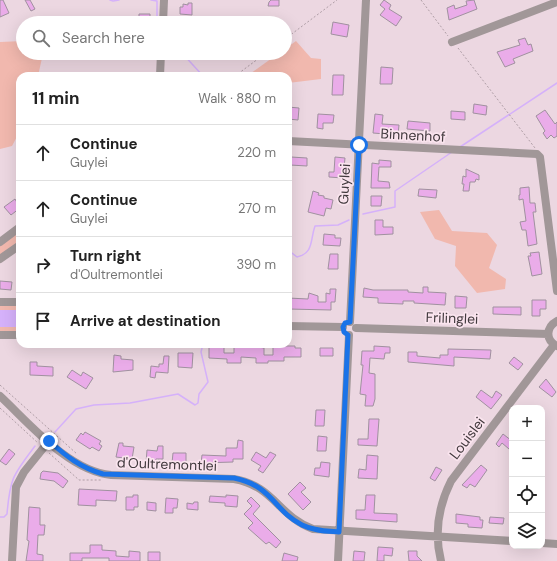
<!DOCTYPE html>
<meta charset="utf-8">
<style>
body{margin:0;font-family:"DM Sans",sans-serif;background:#f2f2f2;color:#222}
.controls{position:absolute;right:12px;bottom:12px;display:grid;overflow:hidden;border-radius:8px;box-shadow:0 4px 16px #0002}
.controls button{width:36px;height:36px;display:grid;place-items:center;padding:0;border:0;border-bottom:1px solid #e0e0e0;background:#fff;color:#222;font:20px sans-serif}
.stop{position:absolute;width:12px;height:12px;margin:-9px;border:3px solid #1a73e8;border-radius:50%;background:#fff}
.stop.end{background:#1a73e8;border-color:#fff;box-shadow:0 1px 4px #0008}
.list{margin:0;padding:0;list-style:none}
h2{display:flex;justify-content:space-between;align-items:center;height:52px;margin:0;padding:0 16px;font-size:17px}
h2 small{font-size:13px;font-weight:400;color:#767676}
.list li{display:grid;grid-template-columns:26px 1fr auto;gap:12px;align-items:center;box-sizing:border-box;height:56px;padding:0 16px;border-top:1px solid #e0e0e0}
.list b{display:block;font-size:15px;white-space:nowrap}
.list p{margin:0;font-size:13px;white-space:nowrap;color:#767676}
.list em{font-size:13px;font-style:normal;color:#767676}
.icon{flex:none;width:22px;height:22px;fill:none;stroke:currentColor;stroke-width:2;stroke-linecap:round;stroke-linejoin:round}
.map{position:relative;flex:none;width:557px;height:561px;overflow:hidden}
.search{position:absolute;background:#fff;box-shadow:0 4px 16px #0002;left:16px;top:16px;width:276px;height:44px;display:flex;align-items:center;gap:10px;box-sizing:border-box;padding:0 14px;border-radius:22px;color:#767676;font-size:15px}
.panel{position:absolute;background:#fff;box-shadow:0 4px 16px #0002;left:16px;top:72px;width:276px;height:276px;border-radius:12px}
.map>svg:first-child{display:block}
.green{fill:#f1b8ae}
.water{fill:#d5b1fa}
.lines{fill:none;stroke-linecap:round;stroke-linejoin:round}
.stream{stroke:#d5b1fa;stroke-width:1.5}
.building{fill:#eaace9;stroke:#a0919f}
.path{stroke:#af9ea6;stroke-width:1;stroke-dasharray:2 2;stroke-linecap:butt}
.minor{stroke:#a19798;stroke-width:8}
.route{stroke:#1a73e8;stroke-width:5}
.labels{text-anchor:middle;stroke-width:3.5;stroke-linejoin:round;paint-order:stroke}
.street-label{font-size:14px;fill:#41393d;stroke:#fae4ee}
</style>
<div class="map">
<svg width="557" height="561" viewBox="0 0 557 561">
<rect width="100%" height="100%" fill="#ecd7e1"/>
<path class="green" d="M23,41v12h30l-11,5 -4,18h-18v55l-8,15 -12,3v-107z
M296,41l15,17 10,1v20l-33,4v-7h-41l32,-23h6v-4z
M439,210l13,21 35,2 10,12 -8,23 17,11 -1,10 -28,4 -22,-27 1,-20 -21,-7 -15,-27z
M20,229v13l-20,14v-12z
M0,305h20v27h-20z"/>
<path class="water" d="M0,310h20v17h-20z"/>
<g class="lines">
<path class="stream" d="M110,0l3,1 6,-1
M151,0l6,1v22
M182,53l21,23
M460,147l97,-64
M363,214l32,-7v-16l57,-39
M288,250l9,7c17,-4 13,-17 18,-31l23,-1 11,-5
M55,432l21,-23 18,-4 36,-2 48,-9 17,11 3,-2 1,-9 9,-12 -7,-30 2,-8
M0,517h4l3,-3c3,-36 6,-39 28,-68"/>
</g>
<path class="building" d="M0,0h3l6,13 -9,4z
M25,0h5l5,9 -4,2z
M271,0h8v6h-11l1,-4z
M384,0l7,5 -2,4 13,8 -6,9 -16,-11 5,-6 -5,-4z
M474,0l3,9 -28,11 -2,-12 7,-3 1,4 12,-4 -1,-4z
M188,3h4v12l-12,-1v-7h3v-3l5,1z
M139,14h11v9h-11z
M333,22l16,3 -2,12 -16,-3z
M525,38l3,7 3,-1 2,7 -20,8 2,4 -10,4 -8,-15 23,-7 -2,-5z
M381,67l12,1 -1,16h-12z
M333,75h11l-1,20h-11z
M474,104l13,2 -1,9 -13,-2z
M288,107l11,1 -1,12 -10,-1z
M545,110l10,14 2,-2v14l-3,2 -3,-3 -4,4 -4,-6 2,-2 -9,-15z
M451,111l14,1v8l-14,-1z
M318,114l16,1 -1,8h-10v6l-6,-1z
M375,114l8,1 -1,9 17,1 -1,10 -25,-2z
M408,121l22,2v8l-23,-2z
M291,157l16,1v8l-17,-1z
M335,157l10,1 -2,20 -14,-1v-5h5z
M379,160l12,1v6h-12l-1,14 11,1 1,6h-19l1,-25 7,1z
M466,169l13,6v5l-3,-1 -1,3h-5l-1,9h-6l1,-7h-2l1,-8 3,1z
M529,187l1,16h5l1,9h-3l4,32 -9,2 -2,-16h-4l-2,-8 6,-1 -3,-22 -4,1v-5h1v-7z
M419,189l18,1 -1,8 -18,-2z
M313,191l6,2 -1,2 6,1v2l9,2 -2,9 -5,-1 -2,8 -16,-4z
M371,196h11l-1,10h-10z
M15,199l5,9 -9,7 -7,-8z
M375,220h8v7h10v7l-18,1z
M324,234l11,1v3h6l-1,8 -17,-1z
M539,252l3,22 -10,2 -4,-20h3l-1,-3z
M330,254h8v15h-10z
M0,281l12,1 -1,8 -11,-1z
M423,287h5v5l18,1 -1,12 -31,-2v-2h-11v3l-25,-1v-5l-15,-1 1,-9 9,2h35v2l15,1z
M330,289h6l-1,13h-4v8l-43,-1v-11l20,1 1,-6 9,3v6h8v-9l4,1z
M455,296l12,1 -1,11h-11z
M532,300h14v9h-6v7h-8z
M493,307h28v8l-28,-1z
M246,345l18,3v7h9v-9h22v2h6v9h-17v4h-16v2h-12v-5l-15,-1v6h-14v-4l-18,-1v-12l15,1v6h10v-7h11z
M374,346l16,1v6h-5l-1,6 -14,-1 -1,15 6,1v25l-2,7h-8l1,-11 -6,-1 3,-29h-2l1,-14h12z
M320,348h13v8h-13z
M448,349l43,1 -1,9 -36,-2v9l-46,-4v-10h9v4l23,2v-3h8z
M178,353h15l-1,15 -14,-1z
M114,355l7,1v3l12,1v10l-20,2z
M164,356h5l-1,17 -12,-1 -1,6 -5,-1 1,-11 8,1v-3h4z
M514,357l9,7 -5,6 -9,-7z
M30,362h7v4l16,1v9l-23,-1z
M72,370l9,6 2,-4 10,6 -7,11 -19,-12z
M546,379l10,13 -4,5 -13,-10z
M481,390l11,8 4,-7 6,4 -11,14 -15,-12z
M316,410h9l-1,16h-9z
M369,419h10l-2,27 -19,-1v-6h10z
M85,432l16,9 -2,3 3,2 -3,5 -7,-4 -2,2 -14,-9 5,-7 2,2z
M503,434l9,7v5l-3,3 -7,-6 -3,4 -3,-3z
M318,436l9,1 -1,14h-9z
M238,440l5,1v18h-10v3l-32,1 1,-8 24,1v-8h11z
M119,443h4v3l11,1 -2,12 -16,-2z
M158,446h5v13h-7v4h-10l1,-13 10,1z
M9,449l6,5 -9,11 -6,-4z
M256,452l10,6 4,-6 6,3 -13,18 -5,-3 3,-4 -10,-6z
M173,453h13v11l-14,-1z
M367,455l11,1 -1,23 -19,-1 1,-9 7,1z
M321,462l9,1 -1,14 -15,-2 1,-7h5z
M481,465l6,5 -12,17 -5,-3 -3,4 -5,-3z
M436,467l6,3 -7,11 -5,-3z
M43,471l15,2 10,8 -5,7 -9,-7 -14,-2 1,-6z
M300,482l6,6 -5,4 10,10 -8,8 -15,-16z
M79,489l38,2 -1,10 -20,-1v6l-18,-1z
M133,495h5v12h-4v3h-8v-13h7z
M226,495l12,1 -1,11 -12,-1v-3l-16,-1 1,-6 16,1z
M366,495h9l-1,18 23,1v8l-41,-3v-9h9z
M251,497l9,9 -7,8 28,28 -5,6 -7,-6 -3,2 -18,-16 5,-5 -9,-9 8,-8 -5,-5z
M166,498l12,1 -1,9h-4v5h-8z
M147,502l9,1v8l-9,-1z
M194,502h4v8l-11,-1v-6l6,1z
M29,507l11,1v17h5l-1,10h-6l-1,19 6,1v6h-17l3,-20 -2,-1z
M456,514l24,3v3h3l-1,8 -14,-1v-3l-12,-1z
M490,517l14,1 -1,6 -14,-1z
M90,545h12v5l14,1v5l13,1v-6l11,1v9h-31v-3h-27v3h-12v-8h20z
M378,547l15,1 -1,8 -8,-1v6h-7z
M354,551l11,1 -1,9h-11z
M408,551h9v5l5,5h-13z
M148,552h12v9h-12z
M284,553l14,4 -1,4h-15z"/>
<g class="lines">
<path class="path" d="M421,0l27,36
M285,39l52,-39
M458,48l77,100
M235,76l31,-23
M0,385l77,69
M0,408l38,35
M49,453l30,27h23"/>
<path class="minor" d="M163,23l1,-23
M452,42l105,-40
M160,76l1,-23
M288,141l249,13 3,3 17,134
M0,242l20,-15
M0,259l20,-14
M0,302h20
M557,321c-11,6 -12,19 0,25
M350,322l16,-322
M288,326l55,1
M356,328l192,6
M0,335h20
M0,396c30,28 69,75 111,79l123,4c40,7 44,37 79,50l199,12
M542,543l15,1
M12,561l4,-74 8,-15 25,-31
M338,561l11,-226
M441,561c-7,-28 -3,-54 10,-80l103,-136"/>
</g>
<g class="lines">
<path class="route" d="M49,441c17,15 32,27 54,33l131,4c39,8 39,32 68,47 12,6 25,6 37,7l9,-197 -4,-3 -1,-5 2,-4 5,-1 9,-177"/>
</g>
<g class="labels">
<g class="street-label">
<text transform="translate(413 135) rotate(3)" y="5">Binnenhof</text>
<text transform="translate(344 184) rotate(-87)" y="5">Guylei</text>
<text transform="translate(452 318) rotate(2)" y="5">Frilinglei</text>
<text transform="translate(467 438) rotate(-53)" y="5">Louislei</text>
<text transform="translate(167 464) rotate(2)" y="5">d'Oultremontlei</text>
</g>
</g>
</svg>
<div class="controls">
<button>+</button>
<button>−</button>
<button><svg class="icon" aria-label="locate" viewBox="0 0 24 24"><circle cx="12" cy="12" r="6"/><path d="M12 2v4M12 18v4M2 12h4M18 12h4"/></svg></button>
<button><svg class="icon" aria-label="layers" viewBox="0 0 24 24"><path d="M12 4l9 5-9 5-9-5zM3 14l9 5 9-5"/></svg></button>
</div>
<div class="stop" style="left:359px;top:145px"></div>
<div class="stop end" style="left:49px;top:441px"></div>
<div class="search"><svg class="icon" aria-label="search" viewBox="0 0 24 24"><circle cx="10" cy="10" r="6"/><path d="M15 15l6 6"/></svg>Search here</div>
<section class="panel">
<h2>11 min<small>Walk · 880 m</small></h2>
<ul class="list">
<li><svg class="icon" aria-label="ahead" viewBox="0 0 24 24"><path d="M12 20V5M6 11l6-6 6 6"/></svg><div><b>Continue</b><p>Guylei</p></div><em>220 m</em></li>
<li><svg class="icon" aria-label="ahead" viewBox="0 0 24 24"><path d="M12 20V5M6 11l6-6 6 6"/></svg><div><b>Continue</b><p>Guylei</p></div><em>270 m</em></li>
<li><svg class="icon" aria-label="right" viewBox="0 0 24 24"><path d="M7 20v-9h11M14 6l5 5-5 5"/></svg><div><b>Turn right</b><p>d'Oultremontlei</p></div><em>390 m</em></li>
<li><svg class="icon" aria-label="arrive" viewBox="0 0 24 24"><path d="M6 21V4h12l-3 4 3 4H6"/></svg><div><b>Arrive at destination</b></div></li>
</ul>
</section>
</div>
